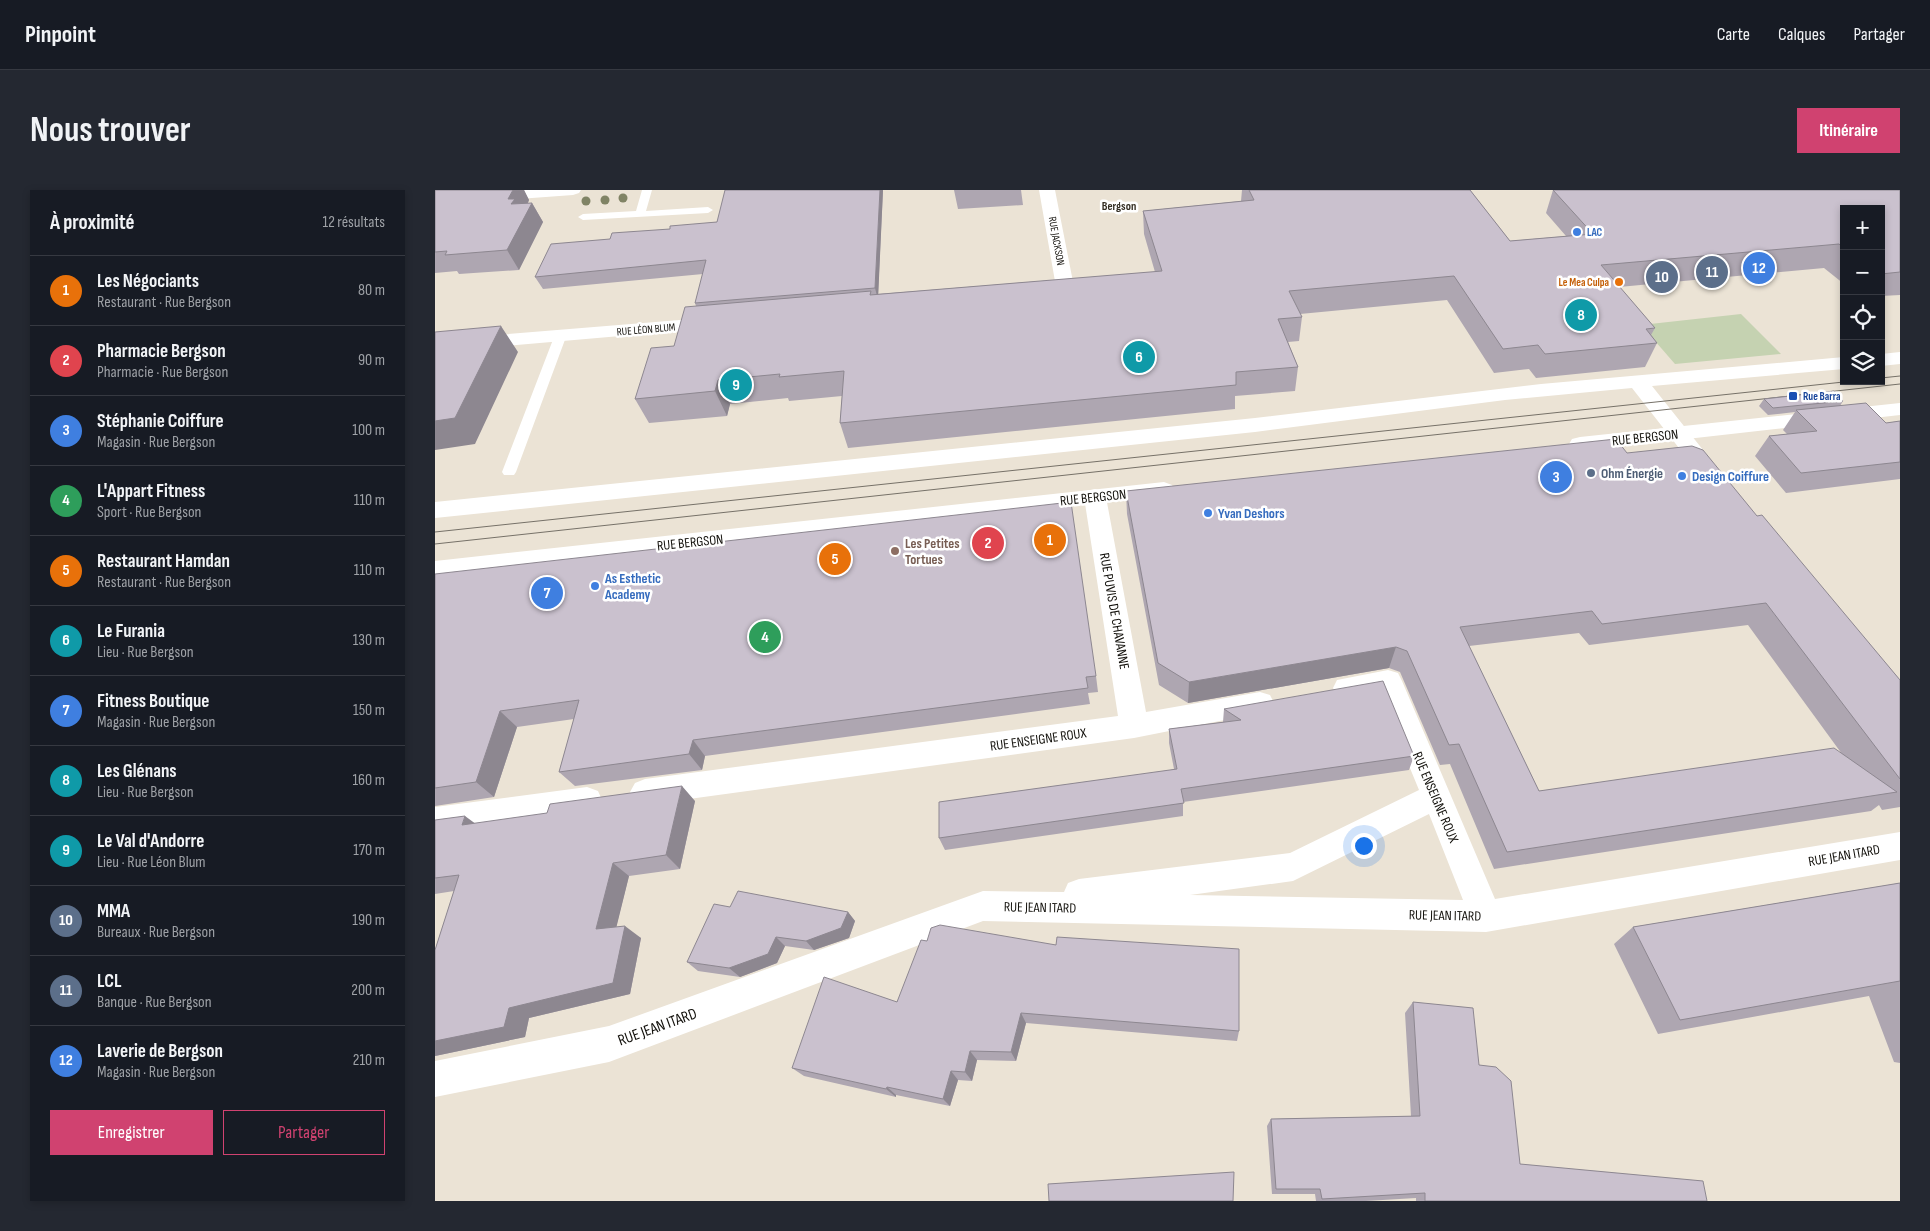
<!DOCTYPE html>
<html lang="fr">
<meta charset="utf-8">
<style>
body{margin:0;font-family:"Sofia Sans Condensed",sans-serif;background:#242831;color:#f1f3f6}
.controls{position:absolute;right:15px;top:15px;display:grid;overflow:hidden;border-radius:0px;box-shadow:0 2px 8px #0003}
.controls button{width:45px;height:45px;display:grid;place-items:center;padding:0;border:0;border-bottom:1px solid #363941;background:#171b24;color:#f1f3f6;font:25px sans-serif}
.you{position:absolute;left:928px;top:655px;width:18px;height:18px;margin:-12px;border:4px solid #fff;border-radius:50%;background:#1a73e8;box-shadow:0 0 0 8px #1a73e833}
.badge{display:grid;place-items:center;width:32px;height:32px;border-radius:50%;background:#d04270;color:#fff;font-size:16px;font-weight:700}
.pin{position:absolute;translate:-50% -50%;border:2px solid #fff;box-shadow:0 1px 5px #0006}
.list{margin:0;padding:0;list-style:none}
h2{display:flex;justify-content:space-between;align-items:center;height:65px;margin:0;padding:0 20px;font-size:21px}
h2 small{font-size:16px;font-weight:400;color:#9ea1a6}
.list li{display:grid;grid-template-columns:32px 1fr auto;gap:15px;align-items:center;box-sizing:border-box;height:70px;padding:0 20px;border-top:1px solid #363941}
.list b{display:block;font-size:19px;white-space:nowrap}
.list p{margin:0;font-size:16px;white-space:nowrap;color:#9ea1a6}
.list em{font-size:16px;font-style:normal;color:#9ea1a6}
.actions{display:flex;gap:10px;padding:15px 20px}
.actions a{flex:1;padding:11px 0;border:1px solid #d04270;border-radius:0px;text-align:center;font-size:18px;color:#d04270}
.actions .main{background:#d04270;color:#fff}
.icon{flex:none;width:28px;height:28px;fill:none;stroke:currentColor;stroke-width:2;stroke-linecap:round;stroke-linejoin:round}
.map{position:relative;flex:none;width:1465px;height:1011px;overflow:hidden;border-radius:0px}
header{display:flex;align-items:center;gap:30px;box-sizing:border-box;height:70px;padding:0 25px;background:#171b24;border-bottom:1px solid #363941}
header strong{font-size:24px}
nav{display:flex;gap:28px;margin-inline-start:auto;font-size:18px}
.intro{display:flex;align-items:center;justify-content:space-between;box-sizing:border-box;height:120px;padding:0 30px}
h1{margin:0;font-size:35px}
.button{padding:12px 22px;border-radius:0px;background:#d04270;color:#fff;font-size:18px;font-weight:700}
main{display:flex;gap:30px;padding:0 30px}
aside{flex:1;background:#171b24;border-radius:0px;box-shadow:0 2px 8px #0003}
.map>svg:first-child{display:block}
.green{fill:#c5d2b1}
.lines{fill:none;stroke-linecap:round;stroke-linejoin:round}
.lane{fill:#fff;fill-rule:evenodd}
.street{fill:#fff;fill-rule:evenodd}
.secondary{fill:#fff;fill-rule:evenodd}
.tram{stroke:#767168;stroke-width:1}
.tree{fill:#808365}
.wall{fill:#aea6b1;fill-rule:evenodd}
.shaded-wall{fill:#8d8790}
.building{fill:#cac1ce;stroke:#8d8790}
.shop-dot{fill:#3f7fe0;stroke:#fff;stroke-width:2}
.food-dot{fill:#e8710a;stroke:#fff;stroke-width:2}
.transit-dot{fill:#1a4fb4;stroke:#fff;stroke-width:2}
.service-dot{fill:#5c6f8a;stroke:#fff;stroke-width:2}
.education-dot{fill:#8d6e63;stroke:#fff;stroke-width:2}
.labels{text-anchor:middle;stroke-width:5;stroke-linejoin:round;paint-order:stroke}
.far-shop-label{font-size:11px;font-weight:bold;fill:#366cbe;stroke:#fff;text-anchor:start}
.far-street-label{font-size:11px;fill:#110f0a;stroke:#fff}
.far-food-label{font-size:11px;font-weight:bold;fill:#c56008;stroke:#fff;text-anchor:end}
.far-transit-label{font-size:11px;font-weight:bold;fill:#164399;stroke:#fff;text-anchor:start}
.far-neighbourhood-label{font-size:12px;font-weight:bold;fill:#332d22;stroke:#fff}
.street-label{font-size:14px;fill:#110f0a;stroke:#fff}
.service-label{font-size:14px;font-weight:bold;fill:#4e5e75;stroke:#fff;text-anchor:start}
.shop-label{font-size:14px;font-weight:bold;fill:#366cbe;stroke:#fff;text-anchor:start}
.education-label{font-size:14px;font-weight:bold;fill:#785e54;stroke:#fff;text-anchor:start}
.near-street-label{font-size:16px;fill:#110f0a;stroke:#fff}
</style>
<header>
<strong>Pinpoint</strong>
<nav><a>Carte</a><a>Calques</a><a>Partager</a></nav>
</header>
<div class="intro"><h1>Nous trouver</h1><a class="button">Itinéraire</a></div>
<main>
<aside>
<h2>À proximité<small>12 résultats</small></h2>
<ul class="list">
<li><span class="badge" style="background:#e8710a">1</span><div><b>Les Négociants</b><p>Restaurant · Rue Bergson</p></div><em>80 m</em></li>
<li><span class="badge" style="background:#e0444e">2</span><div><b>Pharmacie Bergson</b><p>Pharmacie · Rue Bergson</p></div><em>90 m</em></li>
<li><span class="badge" style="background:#3f7fe0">3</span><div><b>Stéphanie Coiffure</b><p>Magasin · Rue Bergson</p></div><em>100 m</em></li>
<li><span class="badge" style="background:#2e9e5b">4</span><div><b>L'Appart Fitness</b><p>Sport · Rue Bergson</p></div><em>110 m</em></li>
<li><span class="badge" style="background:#e8710a">5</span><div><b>Restaurant Hamdan</b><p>Restaurant · Rue Bergson</p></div><em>110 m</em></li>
<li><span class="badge" style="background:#0f9aa8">6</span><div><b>Le Furania</b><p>Lieu · Rue Bergson</p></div><em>130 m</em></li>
<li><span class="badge" style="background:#3f7fe0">7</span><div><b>Fitness Boutique</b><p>Magasin · Rue Bergson</p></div><em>150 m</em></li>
<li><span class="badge" style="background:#0f9aa8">8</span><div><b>Les Glénans</b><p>Lieu · Rue Bergson</p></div><em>160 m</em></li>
<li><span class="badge" style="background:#0f9aa8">9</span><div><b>Le Val d'Andorre</b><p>Lieu · Rue Léon Blum</p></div><em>170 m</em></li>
<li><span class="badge" style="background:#5c6f8a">10</span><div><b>MMA</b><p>Bureaux · Rue Bergson</p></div><em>190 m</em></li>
<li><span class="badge" style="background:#5c6f8a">11</span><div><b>LCL</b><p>Banque · Rue Bergson</p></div><em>200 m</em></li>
<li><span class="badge" style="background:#3f7fe0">12</span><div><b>Laverie de Bergson</b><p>Magasin · Rue Bergson</p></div><em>210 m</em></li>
</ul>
<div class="actions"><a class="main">Enregistrer</a><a>Partager</a></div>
</aside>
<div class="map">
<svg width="1465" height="1011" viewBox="0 0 1465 1011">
<rect width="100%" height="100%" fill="#ebe3d5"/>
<path class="green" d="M1306,124l40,40 -106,10 -34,-39z"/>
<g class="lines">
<path class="lane" d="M207,0h10l-6,21 62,-4 5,3 -5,3 -125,7 -5,-3 5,-3 53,-3z
M125,144l6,3 -50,135 -2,3h-10l-2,-3 52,-135z"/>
<path class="street" d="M71,0h75l-2,3 -6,2 -138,10v-10z
M604,0h16l20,102 -3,4 -31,4 -7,-2 -2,-4 2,-4 22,-3z
M282,127l7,2 3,4 -3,4 -289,25v-12z
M1465,162v12l-19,2v-12z
M1409,167v12l-192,17 71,89 -3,5 -8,2 -8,-2 -72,-92 -127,12 -250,32 -820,86v-16l820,-84 286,-34z
M660,299l8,2 3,6 40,215 114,-20 10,3 4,8 -4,8 -136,27 -489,67 -10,-4 -5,-9 5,-9 10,-4 473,-63 -34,-219 3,-6z
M953,480l10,3 4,8 93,218 405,-67v28l-414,72 -503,-11 -374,141 -174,35v-36l174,-35 374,-135 81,1 4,-9 11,-4 211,-26 129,-63 -40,-97 -32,6 -10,-3 -4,-8 4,-8zM994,624l34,86 -273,-5 103,-14z
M152,597l11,4 4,9 -4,9 -11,4 -152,22v-28z"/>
<path class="secondary" d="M1465,213v12l-320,36 -8,-2 -3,-5 3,-5 8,-2z
M729,292l8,3 3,5 -3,5 -737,84v-18z"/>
<path class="tram" d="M1446,188l19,-2
M0,342l1418,-151
M0,354l1465,-160"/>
</g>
<g class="tree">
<circle cx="188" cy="8" r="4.5"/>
<circle cx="170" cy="10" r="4.5"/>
<circle cx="151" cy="11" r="4.5"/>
</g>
<path class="wall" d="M0,0h89l5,10 -1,3h4l11,19 -24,48 -60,4 -2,-3 -22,2z
M448,0l-5,104 277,-22 -11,-38 -1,-23 98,-10 1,-11h228l40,51 56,-5 -20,-23 7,-23h347v105l-19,1v-87h-37v75l-20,-16 -205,19 36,41 -4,7 6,8 -12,24 -109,11 -7,-9 -35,4 -47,-73 -147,14 2,3 -3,24 -11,1 10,25 -3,24 -60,5v13l-387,39 -8,-25 2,-27 -53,5 -1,-3 -58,6 -3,12 -78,7 -14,-24 39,-53 22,-40 -1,-3 8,-29 -160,15 -8,-12 75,-38 60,-10 47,-7z
M519,0h67l2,15 -65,4z
M1329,209l79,2 -3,5 46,17 14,-2v58l-114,14 -31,-37 14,-20 18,-2 -4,-4 12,-18 -27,3 -9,-9z
M1192,263l130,63 143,164v127l-18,3 -3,-5 -8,6 -377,58 -44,-105 -10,1 -40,-93 -11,-4 -201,35 -29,-18 -32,-171 -1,-23zM1313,435l94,129 -303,37 -70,-145 110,-13 10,12z
M0,384l661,102 2,16 -10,1 2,11 -385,52 -3,14 -127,16 -16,-14 15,-53 -57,8 -23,70 -59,9z
M789,519l190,47 -5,14 -226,32v14l-238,34 -6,-12 235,-69 -5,-26v-14l54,-7z
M260,611l-15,68 -51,7 -13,51 25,11 -11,56 -101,24 -4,19 -90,19v-106l19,-59 -19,3v-74l40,4z
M1465,693v180l-6,-1 -25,-66 -211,38 -44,-90 19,-17z
M295,717l118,5 7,9 -6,17 -35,12 -29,-4 -8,17 -37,14 -42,-6 -11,-9z
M492,751l312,90 -2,10 -211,-18 -10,38 -39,-1 -5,21 -14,-1 -8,26 -54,-11v2l-92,-21 -12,-8 105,-66z
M978,812l66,63 41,99 187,37h-291v-3l-50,3h-50l-1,-7h-43l-5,-68 4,-7 140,-3 -6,-103z"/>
<path class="shaded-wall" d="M78,0h11l5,10 -6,13 9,-10 11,19 -24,48 -12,-20 1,-51z
M445,0h3l-5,110 -3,-12z
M66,136l17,26 -43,92 -40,6v-29z
M283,190l12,24 -3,12 -12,-25z
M961,457l-7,21 -201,35 1,-21z
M65,521l17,16 -23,70 -18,-15z
M258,550l12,16 -3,14 -13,-16z
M247,596l13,15 -15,68 -14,-14z
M30,626l19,14 -22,-5z
M178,673l16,13 -16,65 -17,-12z
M413,722l7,9 -6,17 -35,12 -8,-9z
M190,736l16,12 -11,56 -101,24 -4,19 -90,19v-15l74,-33z
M341,747l9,9 -8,17 -37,14 -11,-9z
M586,823l5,10 -10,38 -5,-9z
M535,861l7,9 -5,21 -7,-9z
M516,881l7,9 -8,26 -7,-7z
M452,897l9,8v2l-10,-8z"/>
<path class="building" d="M0,0h78l-5,9h7l-4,5 21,-1 -25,47 -62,5 2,-4 -12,1z
M290,0h155l-5,98 -180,15 11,-43 -171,17 16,-33 59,-5 2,-6 58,-4v-3l47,-4z
M814,0h221l40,51 83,-7 -40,-44h347v82l-19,2v-65h-37v39l-5,-4 -238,21 54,63 -9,1 11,14 -112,11 -7,-9 -35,4 -49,-73 -165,15 13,26 -24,2 20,48 -62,5v13l-396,38 4,-52 -65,6 1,-3 -62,6 -3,11 -80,8 16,-51 23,-2 11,-39 186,-16 -1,4 292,-24 -19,-60 111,-11z
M66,136l-46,92 -20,3v-89z
M1399,201l9,10 -70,7 -9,-9z
M1431,213l20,20 14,-2v41l-99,11 -32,-37 48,-5 -21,-21z
M1181,249l11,14 65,-7 11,4 54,66 5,-1 138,165v99l-134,-176 -164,21 -10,-13 -132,16 79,164 295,-43 63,44 -390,60 -48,-108 -10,1 -42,-94 -11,-4 -207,35 -31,-19 -32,-172z
M636,312l25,174 -10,1 2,11 -395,52 -4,14 -130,18 20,-72 -79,11 -24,71 -41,6v-214z
M948,491l31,75 -233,33 3,14 -245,35v-36l238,-33 -8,-40 72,-9 -17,-11z
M247,596l-16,69 -53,8 -17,66 29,-3 -12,57 -104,25 -5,19 -69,14v-91l24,-75 -24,3v-58l30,-4 -3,9 85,-12 3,-9z
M1465,693v98l-220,39 -47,-93z
M303,701l110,21 -7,16 -35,13 -30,-4 -8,17 -39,14 -42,-6 27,-58 16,3z
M505,735l116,20 1,-8 182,12v82l-218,-18 -10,39 -41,-1 -5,21 -14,-1 -8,28 -56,-12 -1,2 -94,-21 32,-91 73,25 24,-62 6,1 4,-13z
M978,812l60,6 6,57 17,2 15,14 9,83 183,17 4,20h-282v-8l-103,6 -2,-10h-44l-5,-70 149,-3z
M799,982l-1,29h-184l-1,-17z"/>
<g class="shop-dot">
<circle cx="1142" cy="42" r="5"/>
<circle cx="1247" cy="286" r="5"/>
<circle cx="773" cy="323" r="5"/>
<circle cx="160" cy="396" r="5"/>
</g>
<circle class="food-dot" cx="1184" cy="92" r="5"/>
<rect class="transit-dot" x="1353" y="201" width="10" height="10" rx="2.5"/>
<circle class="service-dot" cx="1156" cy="283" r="5"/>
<circle class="education-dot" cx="460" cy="361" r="5"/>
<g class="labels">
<g class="far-shop-label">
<text x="1152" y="46">LAC</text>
</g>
<g class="far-street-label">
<text transform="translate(622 51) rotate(80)" y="4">RUE JACKSON</text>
<text transform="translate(211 139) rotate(-5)" y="4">RUE LÉON BLUM</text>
</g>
<g class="far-food-label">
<text x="1174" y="96">Le Mea Culpa</text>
</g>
<g class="far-transit-label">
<text x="1368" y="210">Rue Barra</text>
</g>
<g class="far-neighbourhood-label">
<text x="684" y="20">Bergson</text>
</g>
<g class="street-label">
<text transform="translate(1210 247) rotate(-6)" y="5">RUE BERGSON</text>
<text transform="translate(658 307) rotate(-6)" y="5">RUE BERGSON</text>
<text transform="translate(255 352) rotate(-6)" y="5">RUE BERGSON</text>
<text transform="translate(680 421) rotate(80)" y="5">RUE PUVIS DE CHAVANNE</text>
<text transform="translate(603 549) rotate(-8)" y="5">RUE ENSEIGNE ROUX</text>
<text transform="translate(1001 607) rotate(67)" y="5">RUE ENSEIGNE ROUX</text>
<text transform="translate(1409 665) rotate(-10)" y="5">RUE JEAN ITARD</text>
<text transform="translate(605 717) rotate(1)" y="5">RUE JEAN ITARD</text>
<text transform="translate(1010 725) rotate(1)" y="5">RUE JEAN ITARD</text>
</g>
<g class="service-label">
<text x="1166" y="288">Ohm Énergie</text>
</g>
<g class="shop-label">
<text x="1257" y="291">Design Coiffure</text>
<text x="783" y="328">Yvan Deshors</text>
<text x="170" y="393">As Esthetic<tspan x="170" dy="16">Academy</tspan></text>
</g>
<g class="education-label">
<text x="470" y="358">Les Petites<tspan x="470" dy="16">Tortues</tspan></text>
</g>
<g class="near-street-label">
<text transform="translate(222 836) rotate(-20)" y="6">RUE JEAN ITARD</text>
</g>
</g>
</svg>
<div class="controls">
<button>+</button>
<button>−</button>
<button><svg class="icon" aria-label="locate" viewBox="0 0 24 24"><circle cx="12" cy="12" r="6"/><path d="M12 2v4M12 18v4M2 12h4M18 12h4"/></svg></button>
<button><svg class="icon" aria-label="layers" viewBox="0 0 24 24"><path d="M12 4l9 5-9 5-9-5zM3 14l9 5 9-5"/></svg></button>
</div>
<div class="you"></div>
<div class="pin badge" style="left:615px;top:350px;background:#e8710a">1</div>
<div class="pin badge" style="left:553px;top:353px;background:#e0444e">2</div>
<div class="pin badge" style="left:1121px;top:287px;background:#3f7fe0">3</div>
<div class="pin badge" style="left:330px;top:447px;background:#2e9e5b">4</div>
<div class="pin badge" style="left:400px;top:369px;background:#e8710a">5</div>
<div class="pin badge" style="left:704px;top:167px;background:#0f9aa8">6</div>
<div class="pin badge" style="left:112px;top:403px;background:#3f7fe0">7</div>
<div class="pin badge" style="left:1146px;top:125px;background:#0f9aa8">8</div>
<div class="pin badge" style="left:301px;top:195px;background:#0f9aa8">9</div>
<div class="pin badge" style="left:1227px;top:87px;background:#5c6f8a">10</div>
<div class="pin badge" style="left:1277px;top:82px;background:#5c6f8a">11</div>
<div class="pin badge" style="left:1324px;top:78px;background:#3f7fe0">12</div>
</div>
</main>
